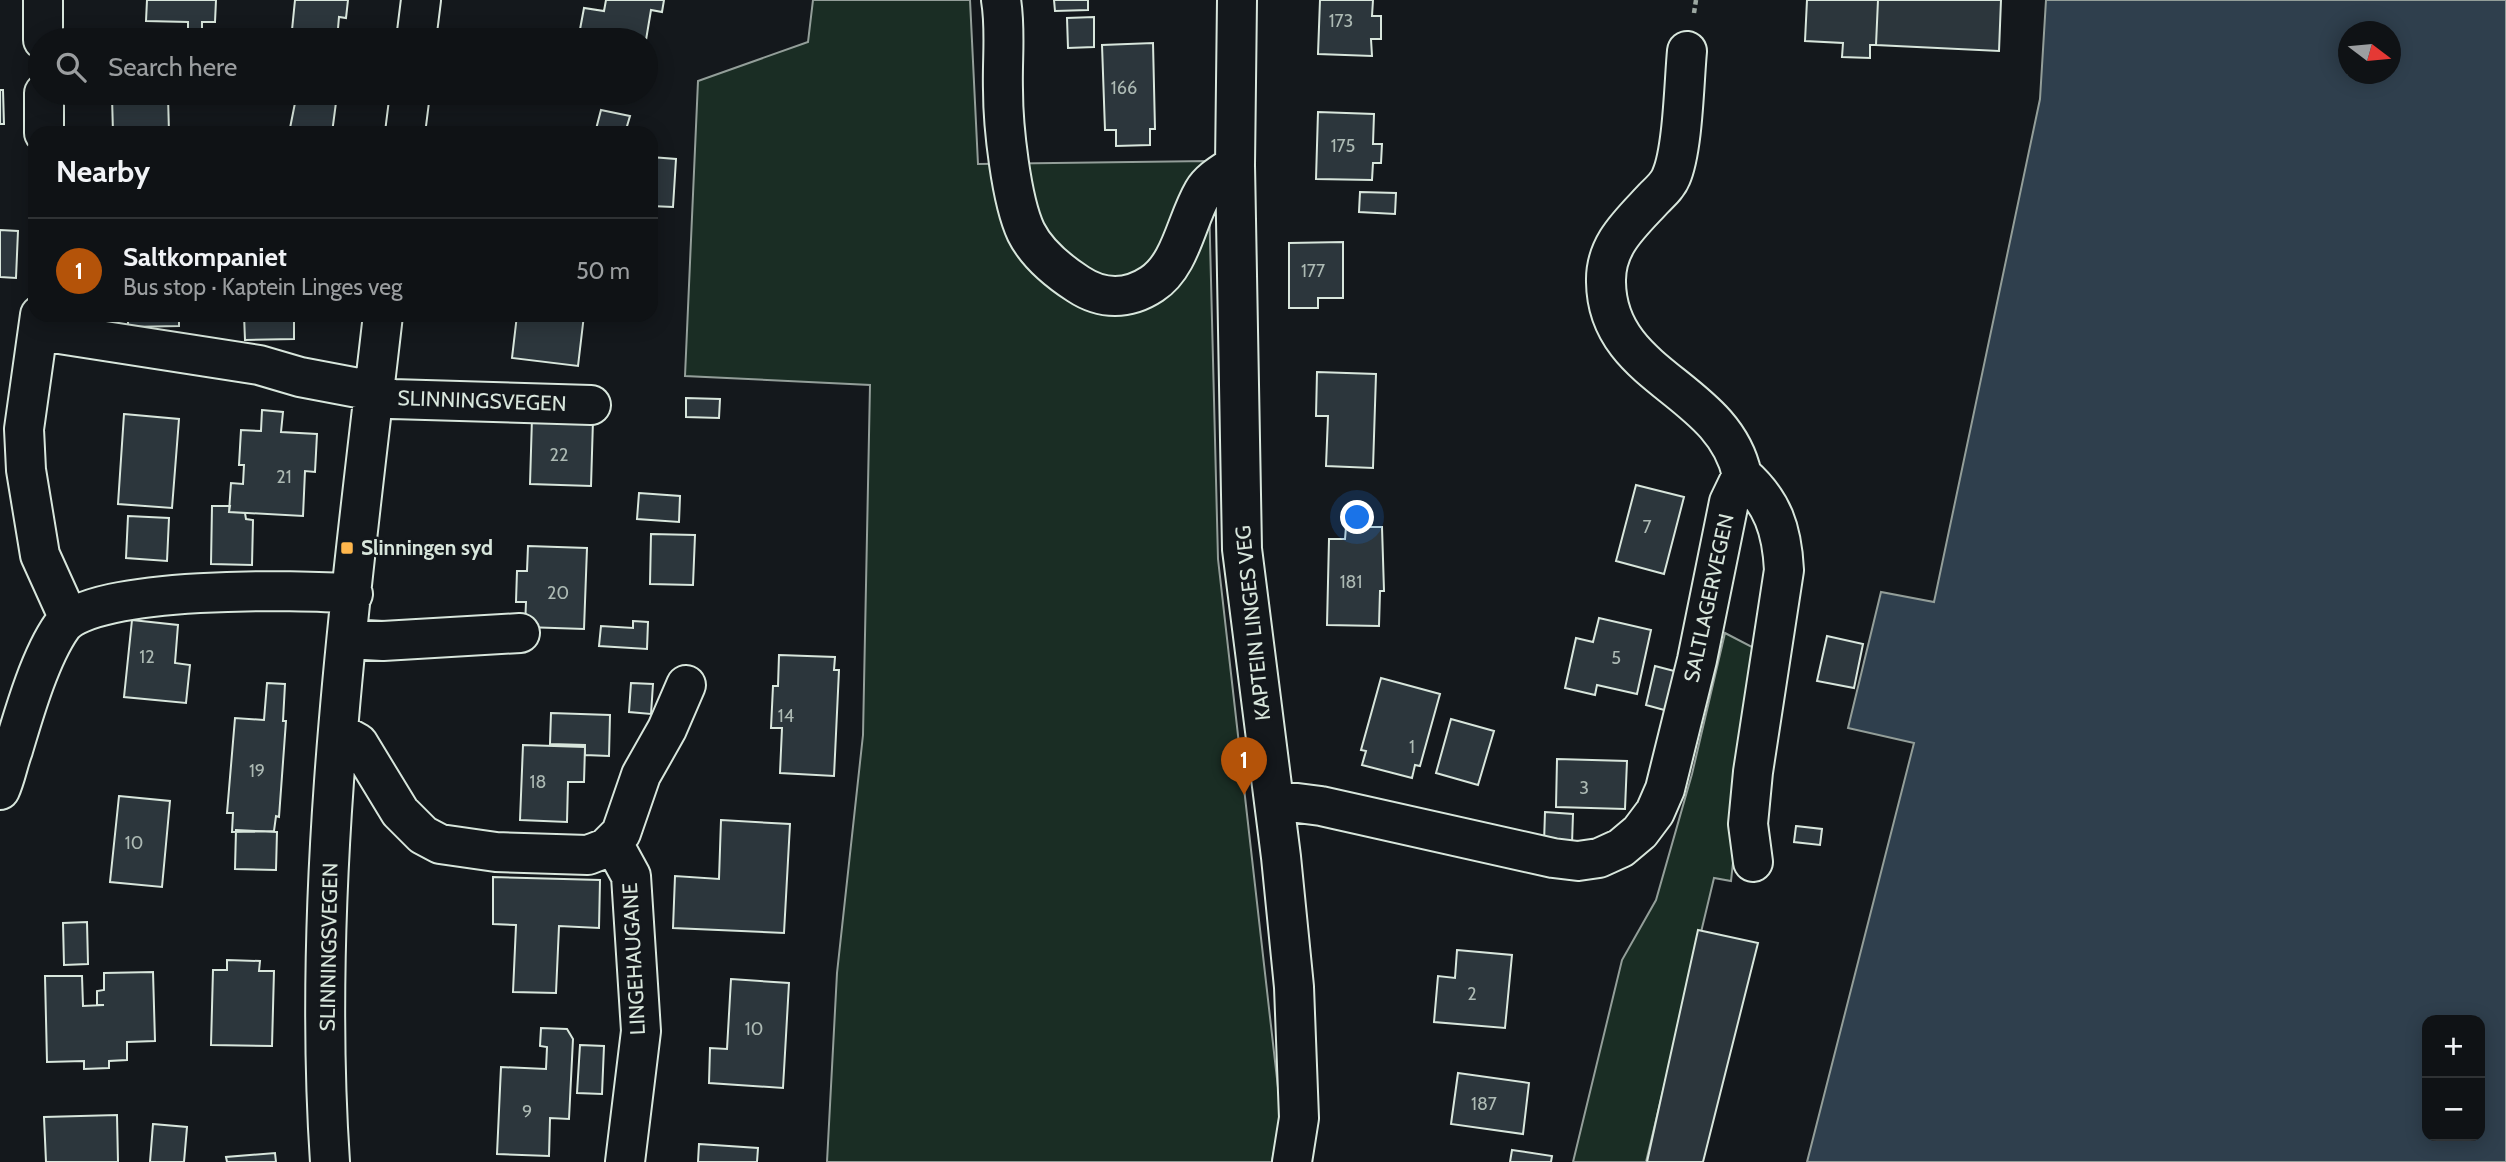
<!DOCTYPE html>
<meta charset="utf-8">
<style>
body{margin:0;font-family:Cabin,sans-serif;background:#181b1e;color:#f1f3f6}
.controls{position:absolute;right:21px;bottom:21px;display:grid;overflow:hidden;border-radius:14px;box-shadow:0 4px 18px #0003}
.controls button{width:63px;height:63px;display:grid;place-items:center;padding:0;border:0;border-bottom:2px solid #2f3234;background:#0f1215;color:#f1f3f6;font:35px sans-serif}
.compass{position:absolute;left:2338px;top:21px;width:63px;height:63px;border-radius:50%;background:#0f1215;box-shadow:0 4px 18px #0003;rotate:106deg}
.you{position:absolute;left:1358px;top:518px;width:24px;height:24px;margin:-18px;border:5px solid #fff;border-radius:50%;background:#1a73e8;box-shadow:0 0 0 10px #1a73e833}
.badge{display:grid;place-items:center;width:46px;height:46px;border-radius:50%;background:#b45309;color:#fff;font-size:23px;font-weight:700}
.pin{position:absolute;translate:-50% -58px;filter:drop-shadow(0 2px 4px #0008)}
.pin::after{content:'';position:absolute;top:37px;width:24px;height:21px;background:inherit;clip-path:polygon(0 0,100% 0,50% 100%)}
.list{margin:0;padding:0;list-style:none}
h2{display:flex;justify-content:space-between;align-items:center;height:91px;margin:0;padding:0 28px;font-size:30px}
h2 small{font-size:23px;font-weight:400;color:#9b9ea0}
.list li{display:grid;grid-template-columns:46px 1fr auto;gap:21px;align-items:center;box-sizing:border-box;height:105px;padding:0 28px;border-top:2px solid #2f3234}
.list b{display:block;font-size:26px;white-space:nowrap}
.list p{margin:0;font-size:23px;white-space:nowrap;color:#9b9ea0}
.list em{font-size:23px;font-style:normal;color:#9b9ea0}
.icon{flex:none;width:38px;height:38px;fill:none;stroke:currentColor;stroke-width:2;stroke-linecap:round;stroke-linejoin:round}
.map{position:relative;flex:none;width:2506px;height:1162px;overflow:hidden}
.search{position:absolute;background:#0f1215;box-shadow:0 4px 18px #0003;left:28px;top:28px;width:630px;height:77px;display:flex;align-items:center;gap:18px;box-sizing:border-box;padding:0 24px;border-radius:38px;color:#9b9ea0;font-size:26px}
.panel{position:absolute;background:#0f1215;box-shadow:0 4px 18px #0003;left:28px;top:126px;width:630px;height:196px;border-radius:21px}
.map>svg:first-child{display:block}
.green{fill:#1a2d24;stroke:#939e99;stroke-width:2}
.water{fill:#2f3f4d;stroke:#939e99;stroke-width:2;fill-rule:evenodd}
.building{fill:#2c363c;stroke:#d8e6dc;stroke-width:2}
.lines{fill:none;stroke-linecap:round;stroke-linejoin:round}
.minor-casing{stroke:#d8e6dc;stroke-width:42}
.path{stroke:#9da8a2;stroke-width:4.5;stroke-dasharray:5 3.5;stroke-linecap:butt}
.minor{stroke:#14181c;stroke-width:38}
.poi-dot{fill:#ffb74d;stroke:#14181c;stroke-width:2.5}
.labels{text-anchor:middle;stroke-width:5;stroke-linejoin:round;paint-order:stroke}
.number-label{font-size:18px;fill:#adbab4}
.street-label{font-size:21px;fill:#d8e6dc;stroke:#14181c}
.poi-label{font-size:21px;font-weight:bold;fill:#d8e6dc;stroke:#14181c;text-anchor:start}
</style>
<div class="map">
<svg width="2506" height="1162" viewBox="0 0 2506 1162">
<rect width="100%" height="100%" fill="#14181c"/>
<path class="green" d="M813,0h157l8,164 230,-3 10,398 63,555 -9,48h-445l10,-189 26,-238 7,-350 -185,-9 13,-295 110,-39z
M1725,633l31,16 -25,232 -17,-3 -68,284h-73l49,-202 34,-60 36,-126z"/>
<path class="water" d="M2046,0h460v1162h-699l107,-419 -66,-15 33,-136 53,10 106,-503zM2348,32h42v42h-42zM2427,1020h53v116h-53z"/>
<path class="building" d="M147,0h69l-1,22h-13v8h-14v-8l-42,-1z
M295,0h53l-2,18 -7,-1 -2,23h-46z
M606,0h58l-2,12 -11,-2 -5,30h-68l6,-32 20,3z
M1054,0h34v10l-33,1z
M1320,0h53l-1,16h9v23h-10l1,17 -54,-2z
M1807,0h71l-2,45h-6v13l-28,-1 1,-14 -38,-2z
M1878,0h123l-2,51 -123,-6z
M1094,17v30l-26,1 -1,-30z
M1153,43l2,86h-5v16l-34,1v-16h-11l-3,-85z
M0,90h3l1,34h-4z
M297,93l40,2 -5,38h-43z
M168,96l1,37h-56l-1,-36z
M601,110l29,6 -5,17h-30z
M1318,112l56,2 -1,30h9l-1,19h-8l-1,17 -56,-1z
M651,157l25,2 -3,48 -22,-1z
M1360,192l36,1 -1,21 -36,-2z
M0,230l18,1 -2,47 -16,-1z
M1343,242v56h-25v10h-29v-65z
M128,315h51v11l-51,1z
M244,315h50v24l-49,1z
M517,315h67l-6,51 -66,-8z
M1317,372l59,2 -3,94 -47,-2 2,-50h-12z
M686,398l34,1 -1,19 -33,-1z
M262,410l21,2 -2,20 36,2 -2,38 -10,-1 -2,45 -74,-4 2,-29 12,1 1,-19h-5l2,-35 20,1z
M124,414l55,5 -7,89 -54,-4z
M532,418l61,2 -2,66 -61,-2z
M1636,485l48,12 -20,77 -48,-13z
M639,493l41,3 -1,26 -42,-3z
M212,506h18l-1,6 16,1 1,6 7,1 -1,45 -41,-1z
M128,516l41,2 -2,43 -41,-3z
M1346,527h36l2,64h-4l-1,35 -52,-1 2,-86h16z
M651,534l44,1 -2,50 -43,-1z
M528,546l59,2 -3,81 -59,-2 1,-25h-10l1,-31h10z
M1599,618l52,12 -14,64 -40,-9 -2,10 -30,-7 11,-50 17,4z
M132,620l46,5 -3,38 15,2 -4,38 -62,-6z
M633,621l15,1 -1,27 -48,-3 2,-20 32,2z
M1827,636l36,8 -9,44 -37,-7z
M779,655l56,2 -1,13h5l-5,106 -54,-3 2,-45h-11l2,-42h5z
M1655,666l23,6 -10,39 -22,-6z
M1381,678l59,16 -20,72 -5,-1 -3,13 -50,-13 4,-14 -5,-1z
M267,683l18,1 -2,37h3l-7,96 -3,-1 -2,15 -42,1 1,-19h-6l8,-95 29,2z
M631,683l22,1 -2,30 -22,-2z
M551,713l59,2 -1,41 -24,-1v-10l-35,-1z
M1451,719l43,12 -16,54 -42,-12z
M523,745l62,2 -1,35h-16l-1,40 -47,-2z
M1557,759l70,2 -2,48 -69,-2z
M119,796l51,5 -8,86 -52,-5z
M1545,812l28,2 -1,30 -28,-1z
M721,820l69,4 -6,109 -111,-5 2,-52 44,3z
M1796,826l26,3 -2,16 -26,-3z
M236,830l41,2 -1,38 -41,-1z
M493,877l107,3 -1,48 -40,-2 -3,67 -43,-1 3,-67 -23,-1z
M87,922l1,42 -24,1 -1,-42z
M1698,930l60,13 -55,219h-56z
M1457,950l55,5 -7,73 -71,-6 4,-46 17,2z
M227,960l33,1 -1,10h15l-2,75 -61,-1 2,-75h14z
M153,972l2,69 -28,1v18l-18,1v7l-25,1v-8l-37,1 -2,-86h37l1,30 21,-1h-7v-14l7,-1v-17z
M731,979l58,4 -6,105 -74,-5 1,-35 17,1z
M541,1028l26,1 6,10 -4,80 -19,-1 -1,38 -52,-2 4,-87 45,2 1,-22 -7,-1z
M580,1045l24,1 -2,48 -25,-1z
M1458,1073l71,10 -6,51 -72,-10z
M117,1115l1,47h-72l-2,-45z
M153,1124l34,3 -3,35h-34z
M699,1144l59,4 -1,14h-59z
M1512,1150l40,6 -1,6h-41z
M275,1153l1,9h-49l-1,-5z"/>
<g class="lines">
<g class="minor-casing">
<path id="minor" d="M43,0v40
M1001,0c5,29 1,61 2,90 0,36 8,110 23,142 11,22 32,39 52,52 24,16 50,16 74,0 29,-19 34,-63 51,-92 7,-12 20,-19 32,-27
M1237,0l-2,165 7,384 39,308 13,130 5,131 -7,44
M416,40l5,-40
M44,133v-40
M405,133l5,-40
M40,315l-16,114 2,41 14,85 29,64
M40,331l219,34 41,12 74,14 18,8 199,6
M1742,475c31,27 40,55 42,95l-31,202 -5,52 5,38
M348,639l35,2 137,-8
M340,733l18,10 42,69 23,23 17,9 56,8 92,3 18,-7 15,-15 20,-58 26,-46 19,-44
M0,790c6,-13 8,-27 13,-40 11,-37 27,-93 49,-124 29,-40 240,-37 291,-32
M1274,800l47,6 232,52 25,3 21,-3 22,-10 19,-16 15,-20 10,-23 32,-129 32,-158 13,-27c-19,-88 -135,-97 -136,-193 -1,-37 24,-58 48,-84 6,-6 14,-13 17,-21 12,-27 13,-94 16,-126
M613,843l18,33 10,155 -16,131
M330,1162c-19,-280 21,-569 53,-847"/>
</g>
<path class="path" d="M1694,13l2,-13"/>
<use href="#minor" class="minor"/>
</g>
<rect class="poi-dot" x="340" y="541" width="14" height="14" rx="3.5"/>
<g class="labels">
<g class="number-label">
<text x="1341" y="27">173</text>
<text x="1124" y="94">166</text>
<text x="1343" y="152">175</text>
<text x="1313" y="277">177</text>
<text x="559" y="461">22</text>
<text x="284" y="483">21</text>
<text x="1647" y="533">7</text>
<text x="1351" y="588">181</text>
<text x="558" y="599">20</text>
<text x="147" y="663">12</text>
<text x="1616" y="664">5</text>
<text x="786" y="722">14</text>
<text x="1412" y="753">1</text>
<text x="257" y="777">19</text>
<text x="538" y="788">18</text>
<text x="1584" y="794">3</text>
<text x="134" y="849">10</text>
<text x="1472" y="1000">2</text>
<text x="754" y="1035">10</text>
<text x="1484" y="1110">187</text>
<text x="527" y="1118">9</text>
</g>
<g class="street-label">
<text transform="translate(482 401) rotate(2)" y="7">SLINNINGSVEGEN</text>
<text transform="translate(1709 598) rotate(-78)" y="7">SALTLAGERVEGEN</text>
<text transform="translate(1253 623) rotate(-96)" y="7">KAPTEIN LINGES VEG</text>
<text transform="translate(329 947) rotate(-89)" y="7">SLINNINGSVEGEN</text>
<text transform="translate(634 959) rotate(-93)" y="7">LINGEHAUGANE</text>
</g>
<g class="poi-label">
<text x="361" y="555">Slinningen syd</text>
</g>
</g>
</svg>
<div class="controls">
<button>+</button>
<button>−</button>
</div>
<svg class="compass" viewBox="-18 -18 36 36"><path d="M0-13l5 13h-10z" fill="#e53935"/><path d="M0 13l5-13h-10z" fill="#9b9ea0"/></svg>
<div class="you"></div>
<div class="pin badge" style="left:1244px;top:795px">1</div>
<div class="search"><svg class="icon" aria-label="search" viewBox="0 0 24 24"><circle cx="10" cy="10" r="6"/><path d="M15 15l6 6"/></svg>Search here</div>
<section class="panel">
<h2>Nearby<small></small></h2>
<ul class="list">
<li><span class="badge">1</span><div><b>Saltkompaniet</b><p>Bus stop · Kaptein Linges veg</p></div><em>50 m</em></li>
</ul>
</section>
</div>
